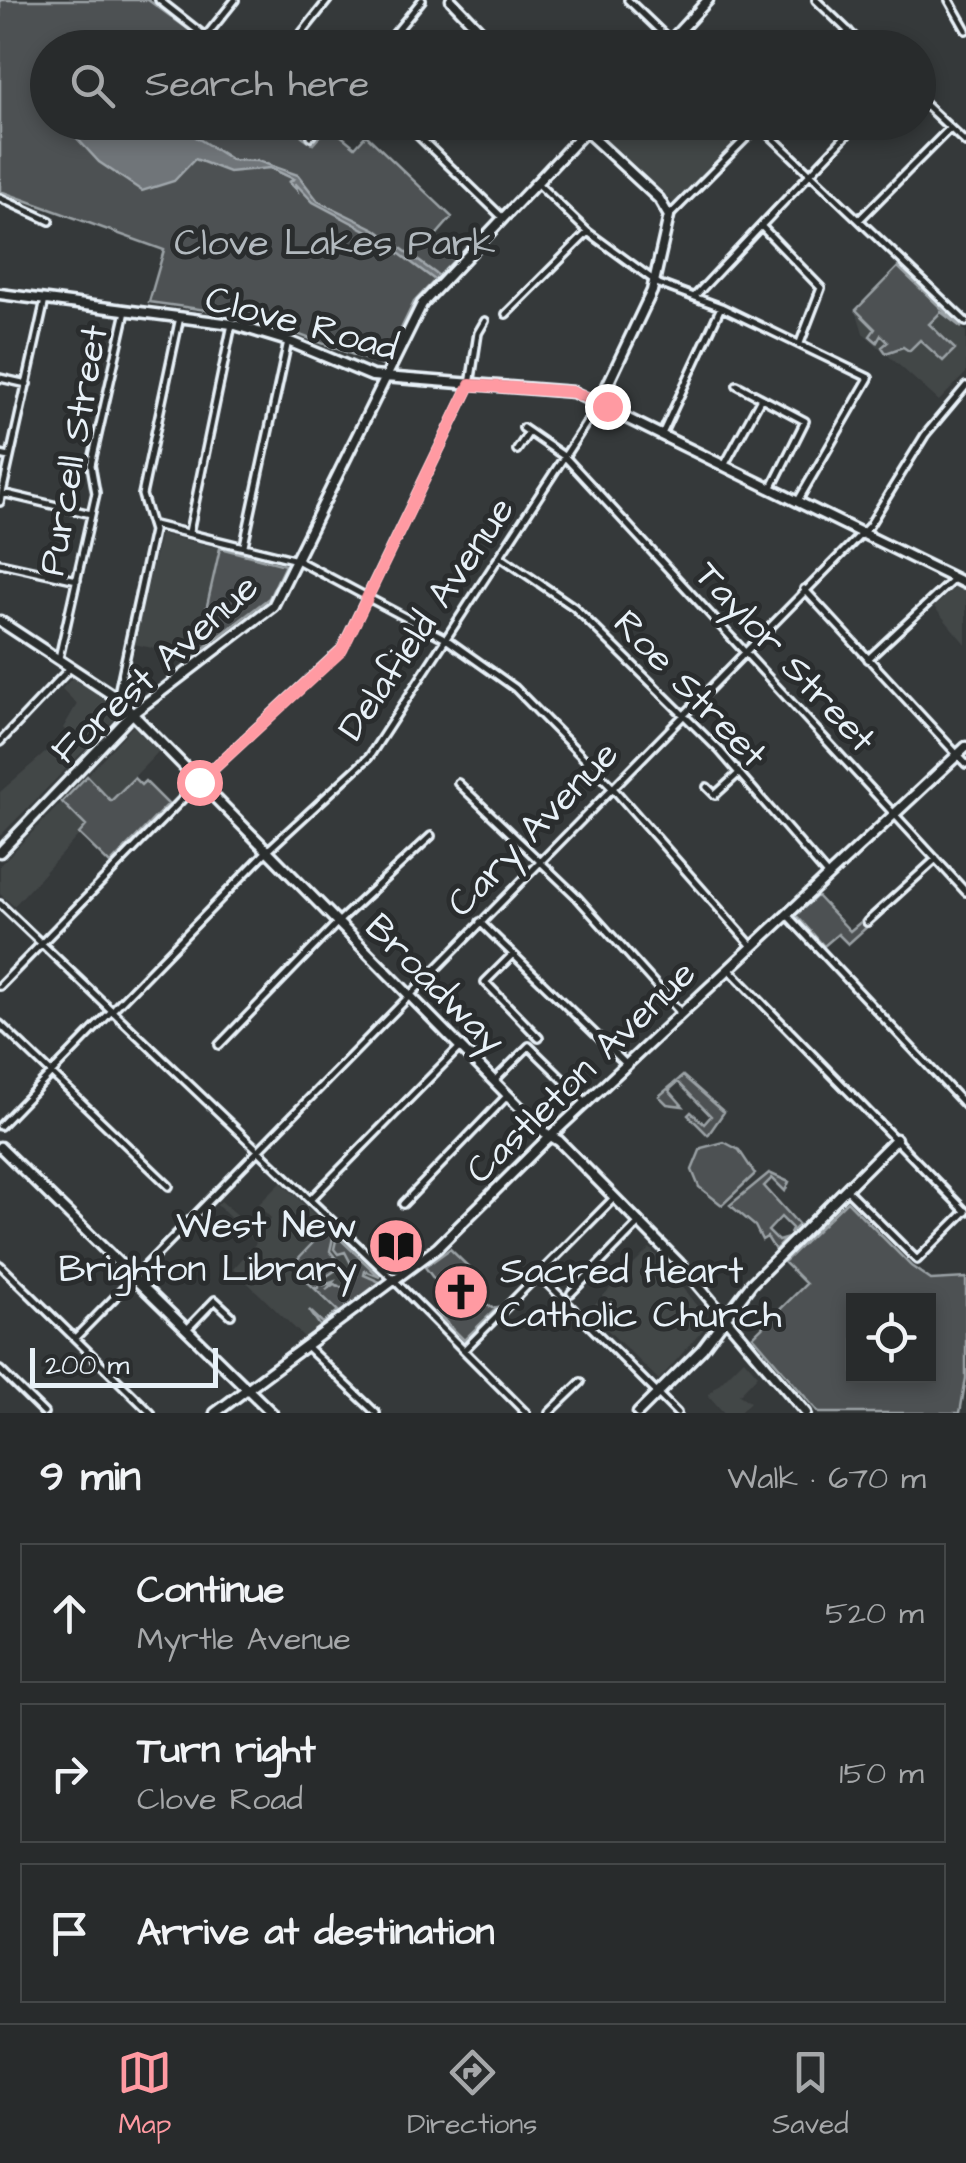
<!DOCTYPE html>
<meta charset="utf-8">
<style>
body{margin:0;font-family:"Architects Daughter",sans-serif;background:#343738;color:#f1f3f6}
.controls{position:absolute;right:30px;bottom:30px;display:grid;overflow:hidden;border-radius:0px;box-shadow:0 5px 15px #0003}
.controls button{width:90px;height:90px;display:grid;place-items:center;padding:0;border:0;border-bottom:2px solid #444748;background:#282b2c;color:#f1f3f6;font:50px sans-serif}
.scale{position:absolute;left:30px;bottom:25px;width:188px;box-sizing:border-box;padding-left:10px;border:5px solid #e8f1f8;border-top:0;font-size:28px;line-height:35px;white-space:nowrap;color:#e8f1f8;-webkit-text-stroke:8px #2a2d2e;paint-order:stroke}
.stop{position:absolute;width:30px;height:30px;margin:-22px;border:8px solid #ff9aa2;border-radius:50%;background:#fff}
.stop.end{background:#ff9aa2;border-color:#fff;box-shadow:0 2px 10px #0008}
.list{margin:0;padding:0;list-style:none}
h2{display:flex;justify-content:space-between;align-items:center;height:130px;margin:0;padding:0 40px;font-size:42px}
h2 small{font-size:32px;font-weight:400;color:#a5a7a9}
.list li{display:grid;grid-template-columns:65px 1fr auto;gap:30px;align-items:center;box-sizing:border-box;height:140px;margin:0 20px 20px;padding:0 20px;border:2px solid #444748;border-radius:0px}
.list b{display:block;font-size:38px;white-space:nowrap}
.list p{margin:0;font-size:32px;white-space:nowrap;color:#a5a7a9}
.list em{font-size:32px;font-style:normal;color:#a5a7a9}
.icon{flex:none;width:55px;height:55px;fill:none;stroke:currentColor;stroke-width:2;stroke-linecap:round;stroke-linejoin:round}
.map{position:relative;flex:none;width:966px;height:1413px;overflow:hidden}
.search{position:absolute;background:#282b2c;box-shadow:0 5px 15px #0003;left:30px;right:30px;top:30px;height:110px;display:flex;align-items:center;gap:25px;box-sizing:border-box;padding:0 35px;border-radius:55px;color:#a5a7a9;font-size:38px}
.sheet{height:610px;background:#282b2c}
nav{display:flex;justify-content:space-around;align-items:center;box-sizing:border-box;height:140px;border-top:2px solid #444748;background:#282b2c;font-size:28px;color:#a5a7a9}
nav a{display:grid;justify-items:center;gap:5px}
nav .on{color:#ff9aa2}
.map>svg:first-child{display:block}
.built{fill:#424647}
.green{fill:#4d5152;stroke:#9aa1a5;stroke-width:2.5;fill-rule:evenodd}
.water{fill:#707579;stroke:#a0a7ac;stroke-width:2.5}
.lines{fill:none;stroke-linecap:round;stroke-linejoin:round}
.street-casing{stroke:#e8f1f8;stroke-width:12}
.secondary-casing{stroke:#e8f1f8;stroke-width:15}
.street{stroke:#2a2d2e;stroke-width:5}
.secondary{stroke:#2a2d2e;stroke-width:8}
.route{stroke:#ff9aa2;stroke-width:12}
.labels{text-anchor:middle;stroke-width:10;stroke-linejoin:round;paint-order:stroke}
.park-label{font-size:38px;fill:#b2b9be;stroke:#2a2d2e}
.street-label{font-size:38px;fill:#e8f1f8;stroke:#2a2d2e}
.poi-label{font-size:38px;fill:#e8f1f8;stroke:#2a2d2e;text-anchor:end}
</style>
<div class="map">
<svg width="966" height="1413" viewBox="0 0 966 1413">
<rect width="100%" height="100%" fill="#35393a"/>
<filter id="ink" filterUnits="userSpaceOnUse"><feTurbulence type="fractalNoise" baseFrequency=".01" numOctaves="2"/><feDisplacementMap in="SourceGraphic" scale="20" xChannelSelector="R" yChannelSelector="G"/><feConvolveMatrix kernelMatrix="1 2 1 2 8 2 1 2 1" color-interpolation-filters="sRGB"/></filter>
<g filter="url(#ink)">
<path class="built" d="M605,122h142l3,3 -76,79 -76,-71z
M898,267l68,65v41l-27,28 -76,-68 -7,-23z
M160,534l60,14 -28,109 -58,-13z
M957,585l9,5v55l-32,-38z
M73,677l23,13 22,26 -118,120v-44l68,-59 -5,-5 14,-24 -15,-15z
M133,726l26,25 -48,50 -25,-25z
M62,802l25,24 -73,80 -14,-12v-29z
M281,1182l102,98 -78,58 -72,-69 23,-26 -39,-38 4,-4 39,33 11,-16 -13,-13z
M650,1248l60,74 -51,58 -71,-69z
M744,1359l14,16 -19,20 11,7 -11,11h-15l-16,-18z"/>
<path class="green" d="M0,0h148l65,47 -165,1v74l259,1 3,2 -8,11 11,8 16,-18 26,21 11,-12 86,82 -20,23 22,20 -40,42 -31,64 -134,-50 -100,-14 15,-52 -164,-59z
M898,267l64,61 -21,-16 -12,12 26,25 -12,12 -23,-21 -11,11 -6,-4 -17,6 -4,-6 6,-5 -7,-7 -4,7 -7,-6 5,-7 -19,-19z
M220,548l65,17 -16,33 -73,56z
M87,776l24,25 23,-23 7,7 4,-4 23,23 -58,60 -31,-30 7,-8 -24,-24z
M817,896l33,35 13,-11 5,6 -20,18 -10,-10 -14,12 -28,-31z
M683,1076l41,36 -16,23 -20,-20 3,-3 13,12 7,-8 -33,-34 -9,8 14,16 -16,-2 -8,-8z
M724,1142l15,8 16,24 -33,31 -23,-18 -7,-17 9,-22z
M769,1173l20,9 -4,9 -13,-13 -8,8 35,39 -9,9 2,-6 -11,-11 -13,14 10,10 7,-2 -10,11 -8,-13 -5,3 -7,-14 -25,-21z
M847,1201l64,65 20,14 35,-2v100l-6,35h-141l-66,-77 53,-52 -22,-22zM854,1300h74v76h-74z
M328,1227l6,6 -4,18 12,15 -21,14 3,5 9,-3 -7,8 8,-6 12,5 11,-14 -12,-23 -7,2 -4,-5 3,-13 43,41 -15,-6 -1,4 16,7 -59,45 -12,-17 14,13 15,-12 -23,-22 5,-2 -6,1 -17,-16 2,-9 -8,3z
M450,1249l32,31 -6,-4 -19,9 8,-8 4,2 -5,-5 -16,14 7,-1 -12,4 -18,-24z
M455,1299l7,10 18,-10 12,9 6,-1 -34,33 -28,-28z"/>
<path class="water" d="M63,123h111l58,37 26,1 40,14 20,26 57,28 64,47 -4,4 -62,-46 -60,-32 -18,-19 2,7 -8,-8 5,-3 -24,-11 -41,4 -34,-13 -21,22 -32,10 -43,-29z"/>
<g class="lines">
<g class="street-casing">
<path id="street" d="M159,0l61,48
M628,0l50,48
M816,0l50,48
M949,0l17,30
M206,36l29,-36
M290,48l38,-48
M383,48l39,-48
M833,48l16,-17
M918,98l48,45
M404,122l99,96
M756,122l210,200
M311,136l11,-14
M537,183l51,49 71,52 62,23 148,71 -70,121
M0,198l50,23
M669,216l90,-91
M859,220l91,-92
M762,227l59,61 -21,55
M694,297l165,-175
M506,314l82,-82
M0,378l27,6
M737,385l68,36 -33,66
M523,428l42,29 401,435
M662,434l59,-127
M517,450l12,-18
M0,455l10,2
M725,464l36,-66
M2,493l89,21
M0,502l45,-202
M154,525l143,35 149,79 69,49 96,98 140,159
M189,532l43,-208
M244,545l44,-204
M501,557l73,50 146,144 107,124
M0,563l77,17
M804,589l162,175
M59,658l37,-165 -5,-28 35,-154
M868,659l86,-80
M117,698l36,-167 -11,-36 38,-178
M0,742l70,-74
M458,783l118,113 104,116
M707,787l8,8 24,-22
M0,904l394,376 132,133
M787,915l179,191
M480,922l146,142
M867,922l69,-63
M513,954l-28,28 54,56
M728,968l238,244
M0,986l199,-204 143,-133 128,-264 8,-52 7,-12
M0,1024l169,162
M219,1045l118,-122 94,-87
M494,1081l35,-35 58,57
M0,1126l267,-275 102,-94 229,-352
M847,1190l70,70 49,-49
M310,1200l150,-153
M403,1204l105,-109
M0,1265l151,148
M539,1275l138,138
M571,1293l69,-71
M187,1329l28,-29 16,15
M75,1338l794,-812 56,-91 41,-49
M306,1346l70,67
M464,1350l151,-153
M0,1370l44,43
M549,1413l32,-31"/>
</g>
<g class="secondary-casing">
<path id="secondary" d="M451,0l46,48
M664,48l44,-48
M576,122l83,77 10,17 -17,75 -53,112
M0,294l232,30 56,17 84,35 201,16 393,192
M0,621l117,77 427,434 15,9 121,123 126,149
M0,852l132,-138 141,-108 149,-302 172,-182
M0,1147l272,266
M215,1413l222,-165 108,-107 421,-394
M638,1413l64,-64 49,-65 145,-145"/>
</g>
<use href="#street" class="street"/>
<use href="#secondary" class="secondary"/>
</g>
</g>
<g class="lines" filter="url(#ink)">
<path class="route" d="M199,782l143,-132 128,-265 103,7 34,14"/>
</g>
<defs>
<g id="library-disc" transform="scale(2.875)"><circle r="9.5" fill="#ff9aa2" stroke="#2a2d2e"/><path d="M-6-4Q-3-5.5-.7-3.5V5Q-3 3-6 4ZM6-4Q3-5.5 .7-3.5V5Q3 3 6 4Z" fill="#111"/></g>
<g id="church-disc" transform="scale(2.875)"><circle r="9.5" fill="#ff9aa2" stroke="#2a2d2e"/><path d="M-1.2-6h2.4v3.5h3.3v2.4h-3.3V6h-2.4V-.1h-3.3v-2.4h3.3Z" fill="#111"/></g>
</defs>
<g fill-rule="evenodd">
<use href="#library-disc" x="396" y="1246"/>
<use href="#church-disc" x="461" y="1292"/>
</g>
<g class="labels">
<g class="park-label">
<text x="335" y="255">Clove Lakes Park</text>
</g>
<g class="street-label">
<text transform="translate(302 322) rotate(15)" y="13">Clove Road</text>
<text transform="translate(72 450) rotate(-80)" y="13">Purcell Street</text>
<text transform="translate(425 618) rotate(-56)" y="13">Delafield Avenue</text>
<text transform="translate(786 656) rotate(47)" y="13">Taylor Street</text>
<text transform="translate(154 668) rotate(-42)" y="13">Forest Avenue</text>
<text transform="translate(691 688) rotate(46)" y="13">Roe Street</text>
<text transform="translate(532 828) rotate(-46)" y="13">Cary Avenue</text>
<text transform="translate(436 983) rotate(45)" y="13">Broadway</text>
<text transform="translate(580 1071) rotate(-44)" y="13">Castleton Avenue</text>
</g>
<g class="poi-label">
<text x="357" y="1237">West New<tspan x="357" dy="44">Brighton Library</tspan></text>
<text x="500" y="1283" text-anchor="start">Sacred Heart<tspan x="500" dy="44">Catholic Church</tspan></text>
</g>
</g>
</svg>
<div class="controls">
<button><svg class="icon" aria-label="locate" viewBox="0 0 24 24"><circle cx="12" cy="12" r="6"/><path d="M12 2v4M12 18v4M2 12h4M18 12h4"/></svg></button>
</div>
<div class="scale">200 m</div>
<div class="stop" style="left:199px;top:782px"></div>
<div class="stop end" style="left:607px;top:406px"></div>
<div class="search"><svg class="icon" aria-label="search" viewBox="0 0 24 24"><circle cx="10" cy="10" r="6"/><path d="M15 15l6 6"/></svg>Search here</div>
</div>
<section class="sheet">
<h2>9 min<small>Walk · 670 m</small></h2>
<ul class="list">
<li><svg class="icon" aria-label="ahead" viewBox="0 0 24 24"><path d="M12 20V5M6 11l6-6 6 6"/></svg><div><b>Continue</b><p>Myrtle Avenue</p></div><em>520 m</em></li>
<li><svg class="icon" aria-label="right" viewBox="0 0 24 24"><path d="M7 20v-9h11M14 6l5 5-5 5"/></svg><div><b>Turn right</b><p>Clove Road</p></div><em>150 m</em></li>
<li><svg class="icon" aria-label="arrive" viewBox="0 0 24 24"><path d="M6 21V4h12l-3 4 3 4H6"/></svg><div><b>Arrive at destination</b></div></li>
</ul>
</section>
<nav>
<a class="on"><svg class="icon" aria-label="map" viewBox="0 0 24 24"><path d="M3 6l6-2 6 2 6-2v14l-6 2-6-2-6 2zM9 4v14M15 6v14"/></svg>Map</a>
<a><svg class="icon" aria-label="directions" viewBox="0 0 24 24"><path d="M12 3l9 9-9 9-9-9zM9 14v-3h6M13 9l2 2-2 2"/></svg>Directions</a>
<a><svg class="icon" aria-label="saved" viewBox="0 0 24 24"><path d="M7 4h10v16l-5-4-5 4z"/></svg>Saved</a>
</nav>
